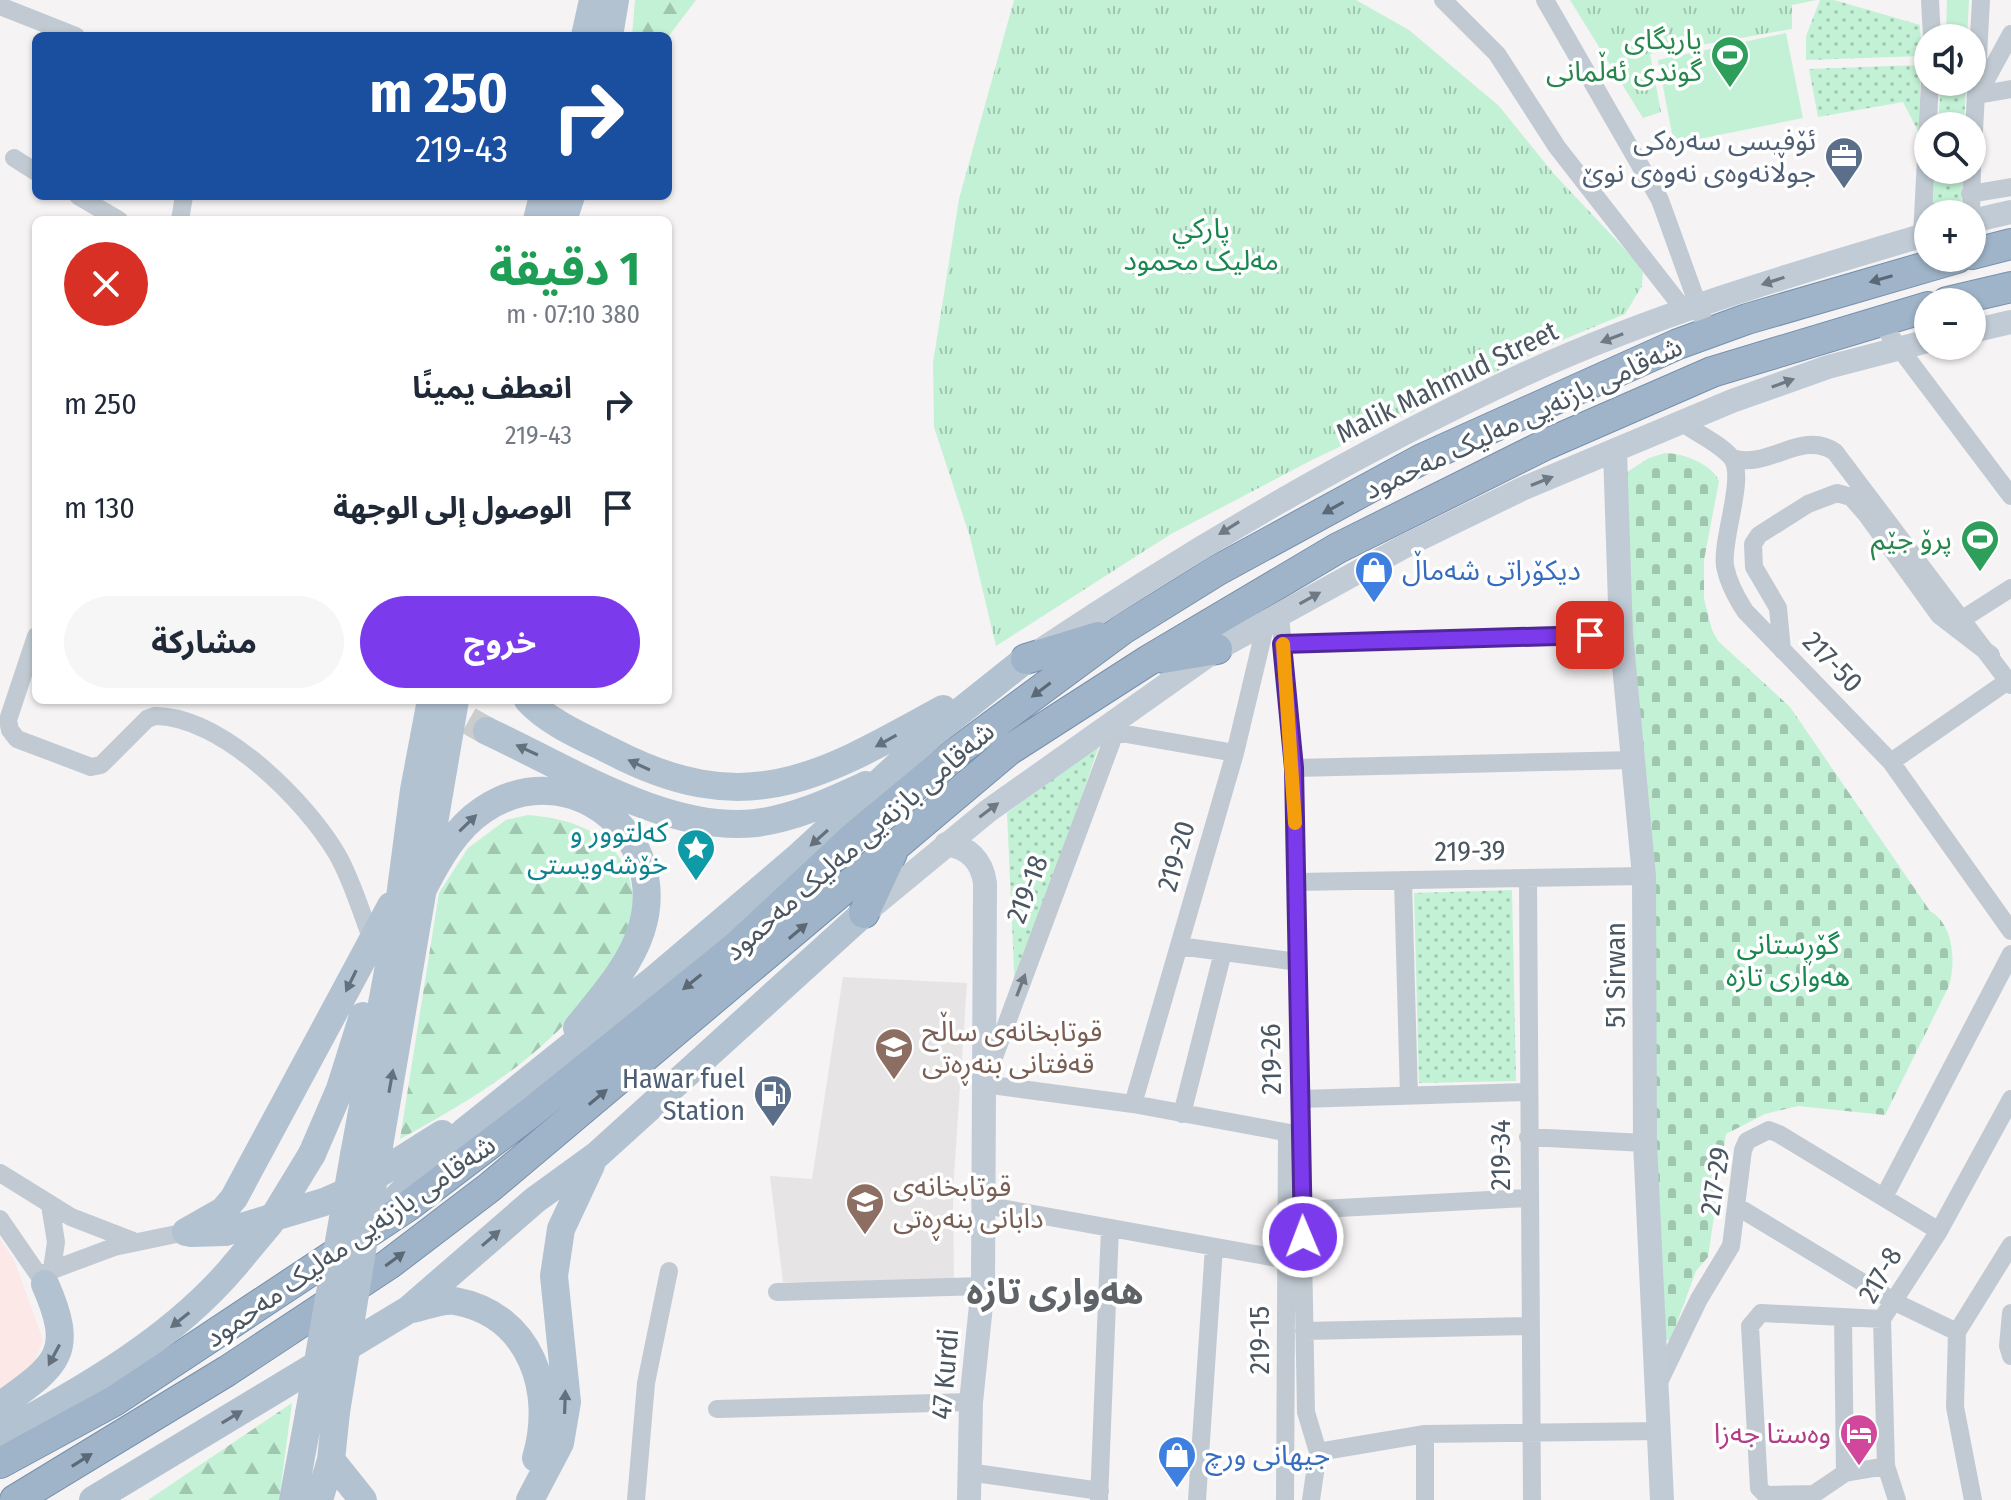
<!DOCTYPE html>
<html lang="ar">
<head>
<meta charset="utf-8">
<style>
  body { margin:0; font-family:"Fira Sans Condensed","Noto Sans Arabic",sans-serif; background:#f6f6f7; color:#1f2937; direction:rtl; height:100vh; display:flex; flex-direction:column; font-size:30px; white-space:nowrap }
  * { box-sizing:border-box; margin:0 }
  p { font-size:26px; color:#747a83 }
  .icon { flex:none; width:44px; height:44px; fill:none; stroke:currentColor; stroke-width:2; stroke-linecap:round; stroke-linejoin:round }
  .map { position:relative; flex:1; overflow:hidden; direction:ltr }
  .details { position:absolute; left:32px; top:216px; width:640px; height:488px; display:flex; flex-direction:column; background:#fff; border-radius:12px; box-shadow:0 2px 6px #0004; direction:rtl }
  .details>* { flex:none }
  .banner { position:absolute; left:32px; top:32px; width:640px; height:168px; border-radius:12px; box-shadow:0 2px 6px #0004; direction:rtl; background:#1a4fa0; color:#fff; overflow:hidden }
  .controls { position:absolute; left:1914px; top:24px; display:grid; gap:16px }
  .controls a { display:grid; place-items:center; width:72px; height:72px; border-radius:50%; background:#fff; box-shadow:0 2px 6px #0004; font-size:40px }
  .pin { position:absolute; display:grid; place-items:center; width:68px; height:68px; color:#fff; margin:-34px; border-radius:16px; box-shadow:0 4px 12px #0006 }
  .me { position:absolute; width:88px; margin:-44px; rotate:359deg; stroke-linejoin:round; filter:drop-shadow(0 0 6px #0008) }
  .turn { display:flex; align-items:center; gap:28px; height:168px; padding:0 32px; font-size:36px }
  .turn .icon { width:104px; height:104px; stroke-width:2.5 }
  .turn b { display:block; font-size:56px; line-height:68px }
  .round { display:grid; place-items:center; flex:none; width:84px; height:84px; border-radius:42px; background:#f6f6f7 }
  .summary { display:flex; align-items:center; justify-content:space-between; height:136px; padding:0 32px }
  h1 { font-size:48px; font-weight:700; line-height:60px; color:#1e9e55 }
  .action { display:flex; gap:16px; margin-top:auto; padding:16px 32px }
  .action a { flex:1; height:92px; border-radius:48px; background:#7c3aed; color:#fff; font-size:32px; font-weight:700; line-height:92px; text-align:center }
  .action a+a { background:#f6f6f7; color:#1f2937 }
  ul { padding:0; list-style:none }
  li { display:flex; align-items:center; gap:24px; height:104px; padding:0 32px }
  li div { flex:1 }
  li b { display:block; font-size:30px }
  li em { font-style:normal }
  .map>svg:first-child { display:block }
  .education { fill:#e6e4e5 }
  .medical { fill:#fce8e6 }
  .grass { fill:url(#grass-dots) }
  .forest { fill:url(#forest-firs) }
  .cemetery { fill:url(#cemetery-stones) }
  .park { fill:url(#park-tufts) }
  .pitch { fill:#c3f1d5 }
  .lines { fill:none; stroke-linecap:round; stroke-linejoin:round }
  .primary-tunnel { stroke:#caccce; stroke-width:28; stroke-dasharray:28 14; stroke-linecap:butt }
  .trunk-casing { stroke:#7690ad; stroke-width:32 }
  .minor { stroke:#c1cad2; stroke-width:18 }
  .secondary { stroke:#c1cbd6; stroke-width:24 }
  .primary { stroke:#b3c2d1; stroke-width:28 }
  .trunk { stroke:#9fb4c9; stroke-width:30 }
  .primary-bridge { stroke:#b3c2d1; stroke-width:28 }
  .oneway { fill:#5b6976 }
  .oneway2 { fill:#6e7984 }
  .oneway3 { fill:#64717d }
  .oneway4 { fill:#6e7983 }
  .route-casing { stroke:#51269a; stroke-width:20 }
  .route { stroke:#7c3aed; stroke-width:14 }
  .slow { stroke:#f59e0b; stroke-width:14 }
  .labels { text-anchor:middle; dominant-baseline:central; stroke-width:7; stroke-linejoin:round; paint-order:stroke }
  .leisure-label { font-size:28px; fill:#27864d; stroke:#fff; text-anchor:end }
  .service-label { font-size:28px; fill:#4e5e75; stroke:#fff; text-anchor:end }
  .park-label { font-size:28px; fill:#17864f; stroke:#fff }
  .street-label { font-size:28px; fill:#4a5661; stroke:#fff }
  .shop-label { font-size:28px; fill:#366cbe; stroke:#fff; text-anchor:start }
  .culture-label { font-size:28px; fill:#0d838f; stroke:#fff; text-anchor:end }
  .education-label { font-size:28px; fill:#785e54; stroke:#fff; text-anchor:start }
  .hotel-label { font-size:28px; fill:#b23c85; stroke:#fff; text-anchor:end }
  .district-label { font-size:36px; font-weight:bold; fill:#5f6368; stroke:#fff }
</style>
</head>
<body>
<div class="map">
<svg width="2011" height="1500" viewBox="0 0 2011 1500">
  <defs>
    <pattern id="grass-dots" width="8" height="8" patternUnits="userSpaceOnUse" patternTransform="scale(2)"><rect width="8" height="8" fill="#c3f1d5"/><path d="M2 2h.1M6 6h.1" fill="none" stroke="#a0c6b0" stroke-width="1.8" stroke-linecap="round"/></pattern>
    <pattern id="forest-firs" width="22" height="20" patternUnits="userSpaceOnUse" patternTransform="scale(2)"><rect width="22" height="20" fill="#c3f1d5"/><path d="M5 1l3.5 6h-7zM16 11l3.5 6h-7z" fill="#a0c6b0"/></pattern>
    <pattern id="cemetery-stones" width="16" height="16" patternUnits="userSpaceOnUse" patternTransform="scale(2)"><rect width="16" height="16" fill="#c3f1d5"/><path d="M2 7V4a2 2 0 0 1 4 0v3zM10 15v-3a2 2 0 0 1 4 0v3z" fill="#a0c6b0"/></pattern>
    <pattern id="park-tufts" width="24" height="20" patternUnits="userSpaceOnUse" patternTransform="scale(2)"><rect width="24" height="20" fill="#c3f1d5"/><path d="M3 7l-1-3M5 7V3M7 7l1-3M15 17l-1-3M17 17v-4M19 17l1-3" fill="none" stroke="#a0c6b0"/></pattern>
  </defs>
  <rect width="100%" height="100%" fill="#f5f3f3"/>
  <path class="education" d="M843,977L967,983L953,1190L954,1281L783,1282L770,1176L812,1179Z"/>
  <path class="medical" d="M0,1239L14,1260L43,1340L32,1369L0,1393Z"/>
  <path class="grass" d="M1820,0H1834L1920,25L1922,56L1806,60V36Z
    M1921,65L1919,133L1903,102L1818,117L1809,69Z
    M1941,82H1966L1964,126H1938Z
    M1935,170H1963L1961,206L1932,213Z
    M1100,743L1015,991L1007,813Z
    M1512,890L1516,1081L1419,1083L1414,893Z"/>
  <path class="forest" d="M635,0H696L668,37L632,36Z
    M528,815C568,818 611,831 627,872C643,912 625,946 602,979C549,1054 479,1096 400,1139L439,893L468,848L506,820Z
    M292,1403L279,1500H148Z"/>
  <path class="cemetery" d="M1665,453C1683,453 1712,464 1719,481L1704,560V599L1712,630L1718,641L1790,707L1930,911C1954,925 1956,962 1949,986L1885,1115L1798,1106L1765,1114L1726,1134L1708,1257L1696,1271L1671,1339L1658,1343L1640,792L1624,474L1649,458Z"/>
  <path class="park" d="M1014,0H1356L1409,30L1499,106L1554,174L1634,259L1643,272L1642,286L1625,314L1560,341L1312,460L1171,534L996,646L970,537L934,427L933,363L959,199Z
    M1570,0H1817L1792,5V29L1650,54L1661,112L1643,118Z
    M1947,0H1969L1967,38H1946Z"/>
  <path class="pitch" d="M1786,33L1803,118L1674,144L1658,60Z"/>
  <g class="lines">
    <path class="primary-tunnel" d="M432,700L487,731"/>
    <g class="trunk-casing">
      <path id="trunk" d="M1972,254L2011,244
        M1947,302L2011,287
        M1163,658L1217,649
        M1026,659L1098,637
        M864,913L892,853
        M0,1463L114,1401L408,1206L529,1114L736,947L855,836L954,754L1123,629L1218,570L1422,459L1678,344L1747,319L1957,258
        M15,1500L227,1371L389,1264L490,1187L1009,750L1149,660L1338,548L1547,444L1712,372L1928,307"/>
    </g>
    <path class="minor" d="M1443,0L1497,54L1557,147L1685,311
      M1545,0L1660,200L1708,333
      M1930,0L1932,38
      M0,6L76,36
      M1981,89L2011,34
      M1977,95L2011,89
      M14,158L36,172
      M1972,168L1981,0
      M1970,194L2011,187
      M78,196L119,220
      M1971,214L1972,170
      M180,220L184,196
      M1922,236L1930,82
      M1879,321L2011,496
      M1681,422C1696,433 1719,443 1731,457C1747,475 1721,539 1725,566C1728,582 1736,597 1745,611L1891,762L2011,931
      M1732,458C1768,470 1802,429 1835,452L2011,685
      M1280,615L1294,768L1306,1412L1318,1452L1311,1500
      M1961,620L2011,588
      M36,636L8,720L10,730L17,739L91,767L101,765L147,719L155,716C221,716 305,800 337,854C352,880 361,912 372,940
      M1282,644L1621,634
      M1782,650L1778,608L1754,567L1753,544L1759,535L1808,504L1837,493L1851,497L1866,514L1939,615L1991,655
      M1122,714L984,1084L1133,1104L1301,1135
      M1115,732L1235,753
      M1891,762L2008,681
      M1294,768L1634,760
      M1528,878L1532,1500
      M1403,880L1409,1096
      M1296,882L1644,876
      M1179,946L1298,962
      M1300,1099L1528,1092
      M1133,1104L1235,753L1266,623
      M1182,1114L1223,952
      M1528,1137L1645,1143
      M0,1173L71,1217L133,1241
      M1884,1197L2011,954
      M50,1205L56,1242L52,1269
      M984,1205L1288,1260
      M1738,1207L1895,1302L1957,1332
      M1302,1210L1528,1198
      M0,1219L44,1283
      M39,1275L114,1247L186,1232
      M777,1292L983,1286
      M2011,1313L2008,1346L2011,1356
      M1843,1317L1845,1473
      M1882,1319L1761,1313L1750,1326L1759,1488L1766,1495L1814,1494L1845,1473L1886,1466
      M1304,1331L1529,1326
      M1658,1384L1699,1299L1731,1246L1743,1150L1747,1141L1769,1130L1779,1134L1939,1231
      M717,1409L971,1402
      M1425,1434V1500
      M1318,1452L1425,1434L1661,1431
      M968,1472L1100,1491
      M636,1500L646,1383L669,1271
      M1099,1500L1110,1228
      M1197,1500L1214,1247
      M1285,1500L1287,1133
      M1897,1500L1886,1466L1882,1319L1939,1231L2011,1099
      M1973,1500L1955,1407L1957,1332L2011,1245"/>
    <path class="secondary" d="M1972,221L2011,212
      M1972,331L2011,322
      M1615,451L1621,634L1644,876L1645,1143L1662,1500
      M1044,648C1199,545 1358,451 1527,373C1656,314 1793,274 1928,234
      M946,844C968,847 982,860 985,883L983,1286L971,1402L969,1500
      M868,910L988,811L1217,649L1407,545L1522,489L1732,401L1828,367L1928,341"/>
    <path class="primary" d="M585,36L593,0
      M609,36L615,0
      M537,220L543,196
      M563,220L571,196
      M528,700C549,723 583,737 611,751C747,822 820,777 943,709
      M487,731C567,768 667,833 756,823C795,818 831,801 866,785
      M424,887C439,858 456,828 483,810C569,752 672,835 641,931C629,968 600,999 577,1028
      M312,1154L340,1089L363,1016
      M354,1155L396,928L414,790L431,700
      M377,1158L455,700
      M372,1222L464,1132L656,978L797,858L932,734L1026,659
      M186,1232L223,1211L234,1198L391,906
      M191,1233L225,1232L324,1202L358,1187L442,1134
      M413,1309C425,1306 443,1299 455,1301C531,1315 556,1391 536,1458
      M0,1406C57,1365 76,1354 45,1284
      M0,1435C85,1388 172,1340 235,1265
      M331,1460L363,1500
      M93,1500L408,1310L535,1200L597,1155L864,913
      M293,1500L309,1414
      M319,1500L331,1460L336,1412
      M530,1500L560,1443L567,1402L554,1276L561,1229L591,1165"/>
    <use href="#trunk" class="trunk"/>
    <path class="primary-bridge" d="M235,1265L270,1223L312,1154
      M336,1412L377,1158
      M309,1414L354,1155"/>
  </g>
  <defs><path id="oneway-solid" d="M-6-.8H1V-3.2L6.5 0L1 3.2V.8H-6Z" transform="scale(2)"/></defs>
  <g class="oneway">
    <use href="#oneway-solid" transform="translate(1881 279) rotate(164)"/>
    <use href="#oneway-solid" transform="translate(1333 508) rotate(151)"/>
    <use href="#oneway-solid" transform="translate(1041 690) rotate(143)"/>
    <use href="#oneway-solid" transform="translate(798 931) rotate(-40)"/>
    <use href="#oneway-solid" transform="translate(692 982) rotate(141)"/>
    <use href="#oneway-solid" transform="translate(598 1097) rotate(-40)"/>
    <use href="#oneway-solid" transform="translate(395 1259) rotate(-36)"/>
    <use href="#oneway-solid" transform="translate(82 1460) rotate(-32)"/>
  </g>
  <g class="oneway2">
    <use href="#oneway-solid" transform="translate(1773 281) rotate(162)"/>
    <use href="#oneway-solid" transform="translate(1612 338) rotate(159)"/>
    <use href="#oneway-solid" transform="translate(1783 383) rotate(-20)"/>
    <use href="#oneway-solid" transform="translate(1542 481) rotate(-22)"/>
    <use href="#oneway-solid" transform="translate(1229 528) rotate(148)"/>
    <use href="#oneway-solid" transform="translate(1310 598) rotate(-29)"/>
    <use href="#oneway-solid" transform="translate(989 810) rotate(-37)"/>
  </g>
  <g class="oneway3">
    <use href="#oneway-solid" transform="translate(886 741) rotate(151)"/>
    <use href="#oneway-solid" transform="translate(527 750) rotate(-155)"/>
    <use href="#oneway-solid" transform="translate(639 765) rotate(-155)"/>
    <use href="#oneway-solid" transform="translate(468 823) rotate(-44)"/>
    <use href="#oneway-solid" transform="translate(819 838) rotate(138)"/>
    <use href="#oneway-solid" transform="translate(351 981) rotate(116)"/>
    <use href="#oneway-solid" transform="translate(391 1081) rotate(-80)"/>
    <use href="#oneway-solid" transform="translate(491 1238) rotate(-41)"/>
    <use href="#oneway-solid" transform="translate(180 1320) rotate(141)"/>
    <use href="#oneway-solid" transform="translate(54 1355) rotate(118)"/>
    <use href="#oneway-solid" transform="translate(565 1402) rotate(-88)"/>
    <use href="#oneway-solid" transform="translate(232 1417) rotate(-31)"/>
  </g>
  <use class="oneway4" href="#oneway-solid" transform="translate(1021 985) rotate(-69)"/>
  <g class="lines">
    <g class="route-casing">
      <path id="route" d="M1303,1237L1294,768L1282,644L1590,635"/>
    </g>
    <use href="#route" class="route"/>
    <path class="slow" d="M1283,644L1295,823"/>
  </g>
  <defs>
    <g id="stadium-pin" transform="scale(2)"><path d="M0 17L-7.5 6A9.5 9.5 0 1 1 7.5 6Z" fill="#2e9e5b" stroke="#fff"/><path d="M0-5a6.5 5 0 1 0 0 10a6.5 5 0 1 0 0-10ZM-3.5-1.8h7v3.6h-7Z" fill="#fff"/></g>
    <g id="office-pin" transform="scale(2)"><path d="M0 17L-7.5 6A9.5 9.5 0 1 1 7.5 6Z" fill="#5c6f8a" stroke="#fff"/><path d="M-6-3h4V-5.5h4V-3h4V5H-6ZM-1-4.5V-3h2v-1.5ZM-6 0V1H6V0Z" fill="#fff"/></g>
    <g id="shop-pin" transform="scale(2)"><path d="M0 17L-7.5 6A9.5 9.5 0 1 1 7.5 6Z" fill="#3f7fe0" stroke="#fff"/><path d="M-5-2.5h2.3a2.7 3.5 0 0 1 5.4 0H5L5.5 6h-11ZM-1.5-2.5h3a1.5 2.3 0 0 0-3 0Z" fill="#fff"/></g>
    <g id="sight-pin" transform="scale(2)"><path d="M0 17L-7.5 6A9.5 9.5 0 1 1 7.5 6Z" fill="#0f9aa8" stroke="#fff"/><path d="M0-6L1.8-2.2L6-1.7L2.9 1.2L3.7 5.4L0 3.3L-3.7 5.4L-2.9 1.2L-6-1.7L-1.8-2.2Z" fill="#fff"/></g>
    <g id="school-pin" transform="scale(2)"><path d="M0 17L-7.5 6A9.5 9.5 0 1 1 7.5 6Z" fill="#8d6e63" stroke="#fff"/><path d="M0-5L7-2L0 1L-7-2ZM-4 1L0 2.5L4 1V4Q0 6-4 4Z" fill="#fff"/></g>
    <g id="fuel-pin" transform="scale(2)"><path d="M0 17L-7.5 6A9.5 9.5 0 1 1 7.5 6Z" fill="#5c6f8a" stroke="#fff"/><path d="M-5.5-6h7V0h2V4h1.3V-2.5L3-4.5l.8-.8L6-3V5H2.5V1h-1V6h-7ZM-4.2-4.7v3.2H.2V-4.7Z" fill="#fff"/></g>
    <g id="hotel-pin" transform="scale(2)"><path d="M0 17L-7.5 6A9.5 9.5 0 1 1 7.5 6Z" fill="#d1479c" stroke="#fff"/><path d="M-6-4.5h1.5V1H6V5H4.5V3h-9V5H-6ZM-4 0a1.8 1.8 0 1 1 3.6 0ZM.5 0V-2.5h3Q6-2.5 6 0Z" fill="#fff"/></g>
  </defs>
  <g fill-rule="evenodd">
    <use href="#stadium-pin" x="1730" y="55"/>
    <use href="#office-pin" x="1844" y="156"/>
    <use href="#stadium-pin" x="1980" y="539"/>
    <use href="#shop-pin" x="1374" y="570"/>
    <use href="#sight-pin" x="696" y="848"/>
    <use href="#school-pin" x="894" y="1047"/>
    <use href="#fuel-pin" x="773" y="1094"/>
    <use href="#school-pin" x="865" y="1202"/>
    <use href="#hotel-pin" x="1859" y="1433"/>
    <use href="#shop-pin" x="1177" y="1455"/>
  </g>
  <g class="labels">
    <g class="leisure-label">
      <text x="1702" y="39">یاریگای<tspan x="1702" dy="32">گوندی ئەڵمانی</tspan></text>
      <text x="1952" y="539">پرۆ جێم</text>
    </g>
    <g class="service-label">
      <text x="1816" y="140">ئۆفیسی سەرەکی<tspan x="1816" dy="32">جوڵانەوەی نەوەی نوێ</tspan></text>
      <text x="745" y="1078">Hawar fuel<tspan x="745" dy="32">Station</tspan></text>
    </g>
    <g class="park-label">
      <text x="1201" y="228">پارکي<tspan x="1201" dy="32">مەليک محمود</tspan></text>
      <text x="1788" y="944">گۆڕستانی<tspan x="1788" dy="32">هەواری تازە</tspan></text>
    </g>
    <g class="street-label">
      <text transform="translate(1447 382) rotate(-26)">Malik Mahmud Street</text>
      <text transform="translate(1523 418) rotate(-25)">شەقامی بازنەیی مەلیک مەحمود</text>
      <text transform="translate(1833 662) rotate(46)">217-50</text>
      <text transform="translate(859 841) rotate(-41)">شەقامی بازنەیی مەلیک مەحمود</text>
      <text transform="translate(1470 851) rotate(-1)">219-39</text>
      <text transform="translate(1176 856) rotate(-74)">219-20</text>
      <text transform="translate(1027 889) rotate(-69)">219-18</text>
      <text transform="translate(1615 975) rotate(-90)">51 Sirwan</text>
      <text transform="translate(1271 1059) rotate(-91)">219-26</text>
      <text transform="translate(1500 1155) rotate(-90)">219-34</text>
      <text transform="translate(1715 1181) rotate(-81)">217-29</text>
      <text transform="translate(350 1241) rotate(-35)">شەقامی بازنەیی مەلیک مەحمود</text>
      <text transform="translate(1880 1275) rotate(-60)">217-8</text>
      <text transform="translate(1259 1340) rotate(-90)">219-15</text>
      <text transform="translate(945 1374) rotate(-85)">47 Kurdi</text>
    </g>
    <g class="shop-label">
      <text x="1402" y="570">دیکۆراتی شەماڵ</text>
      <text x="1205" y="1455">جیهانی ورچ</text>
    </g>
    <g class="culture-label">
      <text x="668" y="832">کەلتوور و<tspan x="668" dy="32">خۆشەویستی</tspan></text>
    </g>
    <g class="education-label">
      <text x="922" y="1031">قوتابخانەی ساڵح<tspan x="922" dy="32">قەفتانی بنەڕەتی</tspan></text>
      <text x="893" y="1186">قوتابخانەی<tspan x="893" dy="32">دابانی بنەڕەتی</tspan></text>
    </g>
    <g class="hotel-label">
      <text x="1831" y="1433">وەستا جەزا</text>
    </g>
    <g class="district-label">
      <text x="1055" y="1292">هەواری تازە</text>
    </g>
  </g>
</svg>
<div class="controls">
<a><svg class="icon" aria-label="sound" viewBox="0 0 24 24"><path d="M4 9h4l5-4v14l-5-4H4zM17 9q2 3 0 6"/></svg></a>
<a><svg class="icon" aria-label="search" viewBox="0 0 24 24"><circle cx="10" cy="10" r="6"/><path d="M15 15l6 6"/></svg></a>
<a>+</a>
<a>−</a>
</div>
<div class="pin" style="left:1590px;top:635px;background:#d93025"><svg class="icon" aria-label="arrive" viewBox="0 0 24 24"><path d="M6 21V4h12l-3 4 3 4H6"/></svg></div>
<svg class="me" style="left:1303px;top:1237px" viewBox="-20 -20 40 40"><circle r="17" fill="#7c3aed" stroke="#fff" stroke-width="3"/><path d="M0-11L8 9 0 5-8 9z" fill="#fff"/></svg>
<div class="banner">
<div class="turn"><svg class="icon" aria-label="right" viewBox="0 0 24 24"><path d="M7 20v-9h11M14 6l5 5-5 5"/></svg><div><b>250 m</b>219-43</div></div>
</div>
<section class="details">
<div class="summary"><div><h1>1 دقيقة</h1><p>380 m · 07:10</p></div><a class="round" style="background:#d93025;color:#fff"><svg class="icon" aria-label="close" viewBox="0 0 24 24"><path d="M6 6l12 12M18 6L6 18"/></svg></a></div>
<ul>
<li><svg class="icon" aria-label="right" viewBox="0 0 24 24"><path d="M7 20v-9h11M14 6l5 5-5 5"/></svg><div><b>انعطف يمينًا</b><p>219-43</p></div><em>250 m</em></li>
<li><svg class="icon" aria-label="arrive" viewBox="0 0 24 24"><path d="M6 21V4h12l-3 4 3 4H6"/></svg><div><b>الوصول إلى الوجهة</b></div><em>130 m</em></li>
</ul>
<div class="action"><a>خروج</a><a>مشاركة</a></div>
</section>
</div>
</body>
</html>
